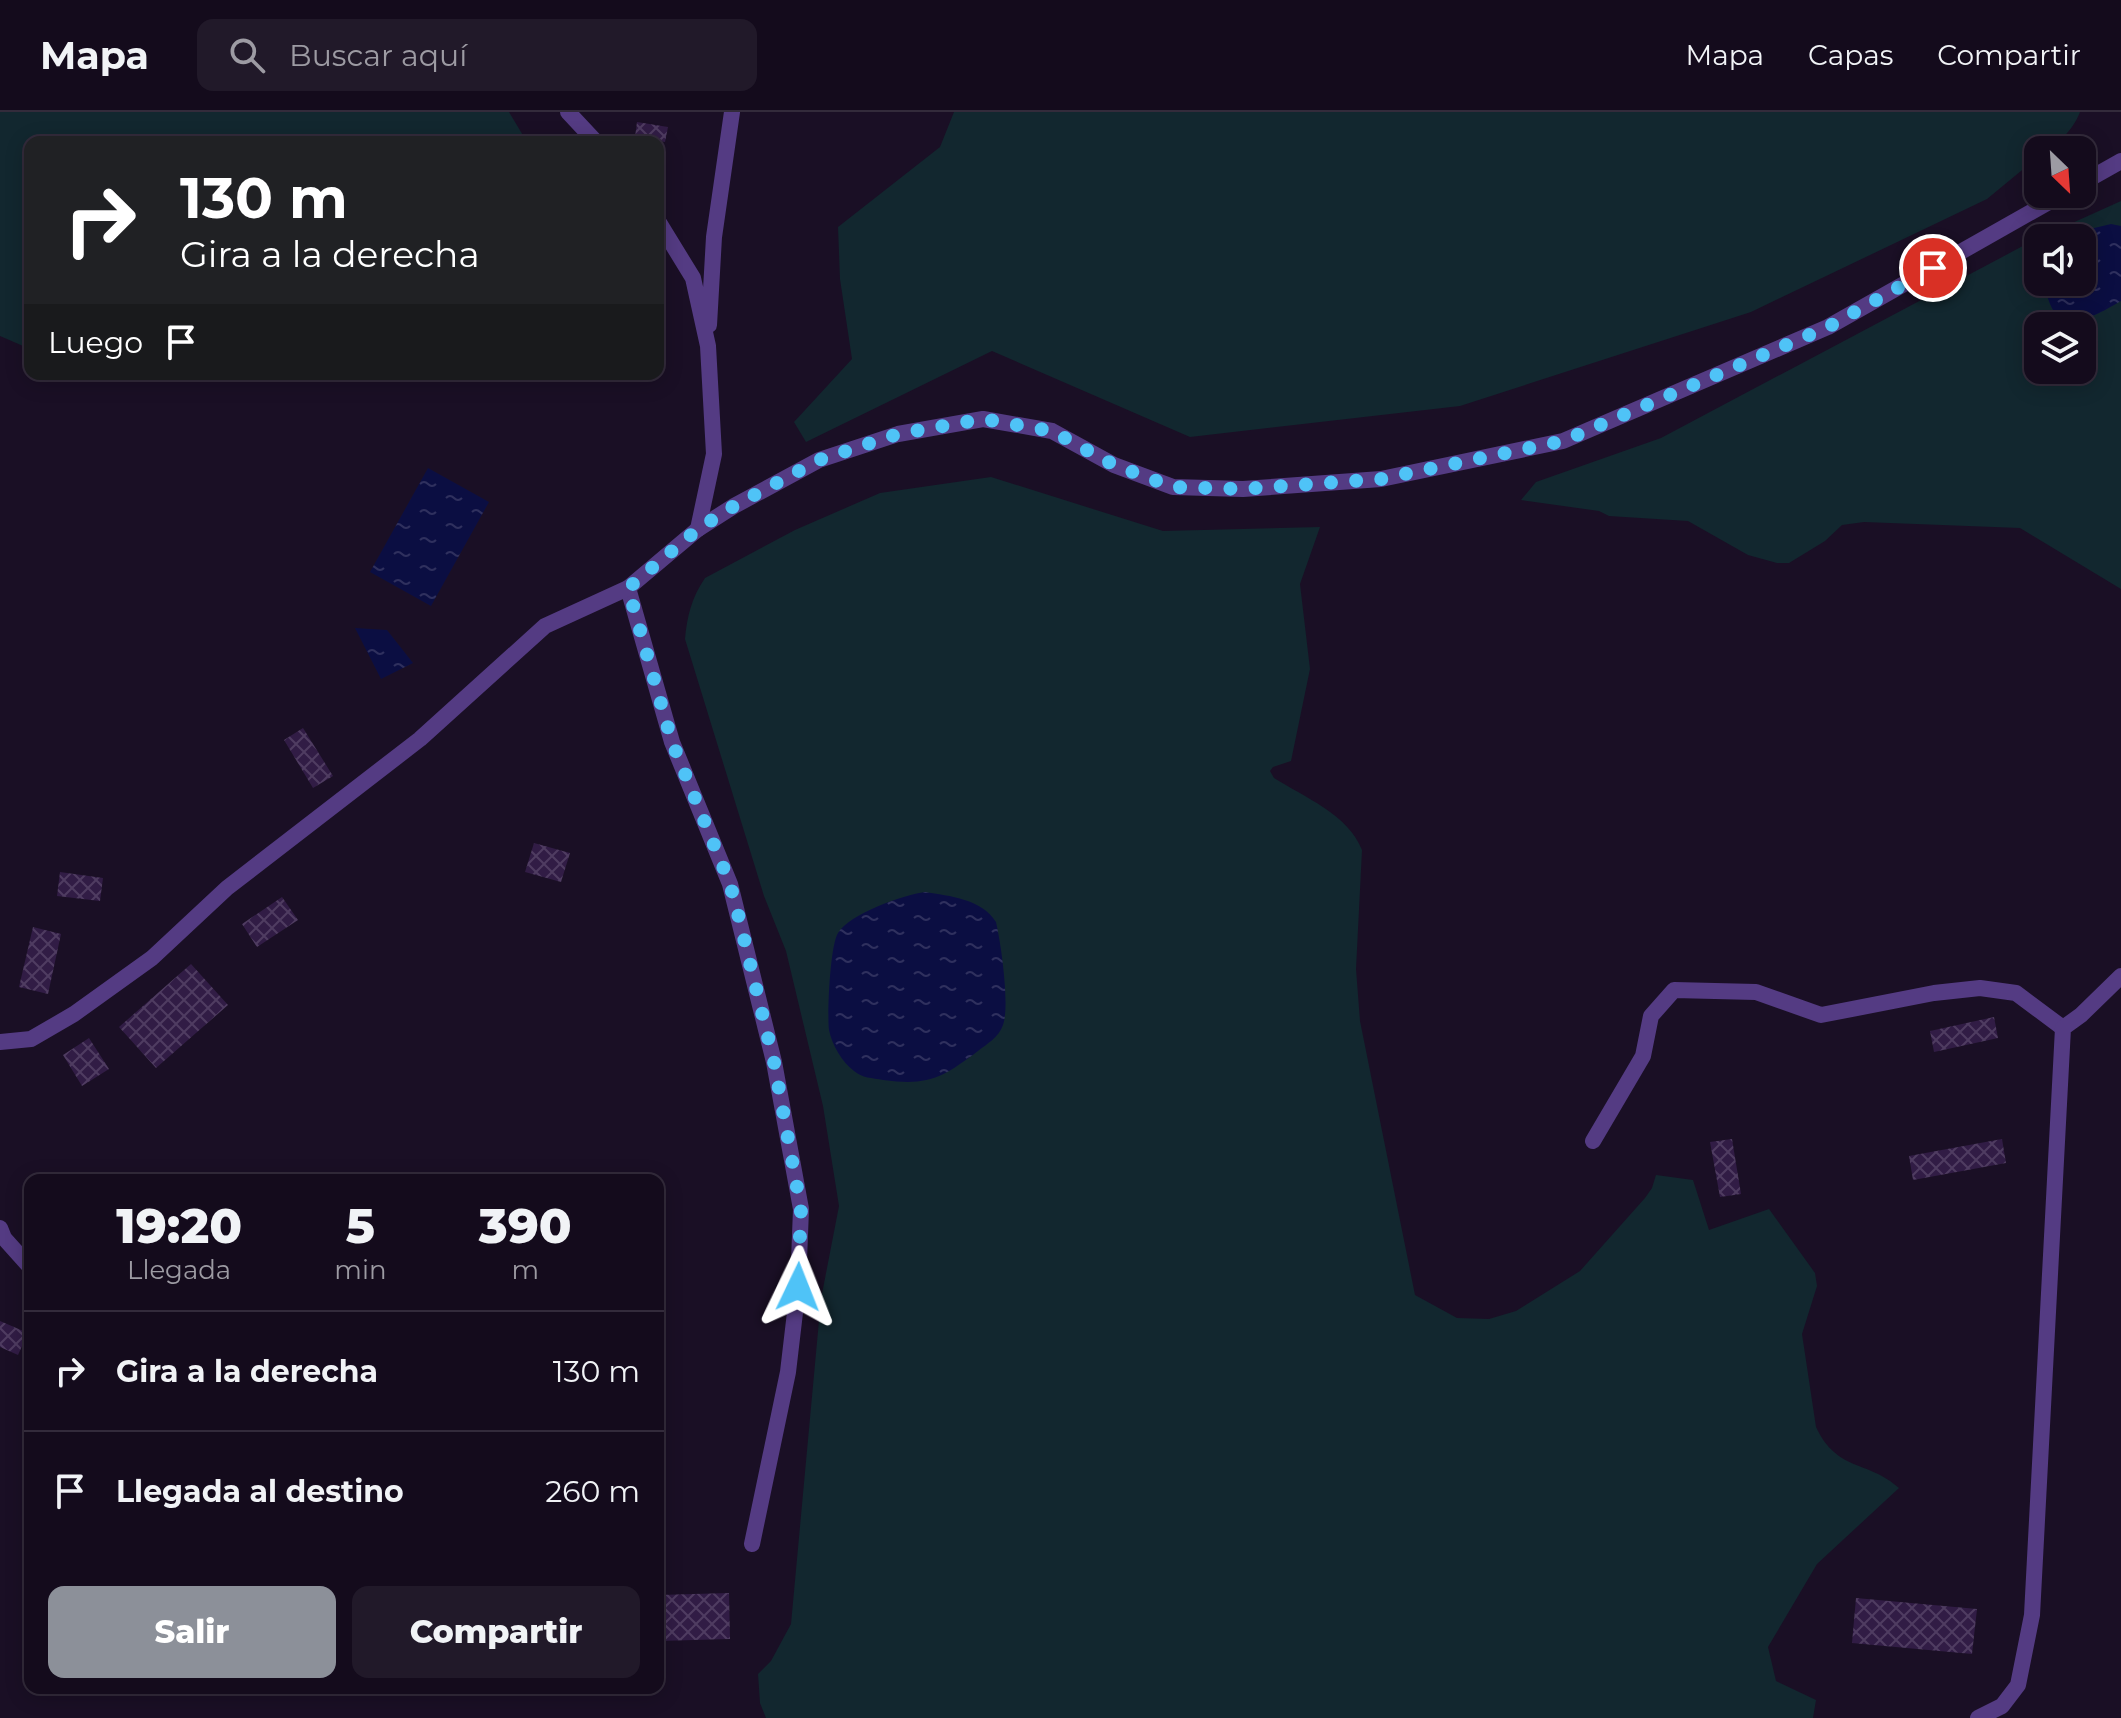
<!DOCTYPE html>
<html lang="es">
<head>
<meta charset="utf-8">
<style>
  body { margin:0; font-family:Montserrat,sans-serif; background:#211929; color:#f1f3f6; height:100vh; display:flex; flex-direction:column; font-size:30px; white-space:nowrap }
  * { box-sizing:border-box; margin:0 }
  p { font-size:26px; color:#9d9ba3 }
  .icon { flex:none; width:44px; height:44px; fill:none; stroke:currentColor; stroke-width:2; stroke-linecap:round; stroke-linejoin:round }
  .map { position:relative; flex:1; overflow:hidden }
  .sheet { position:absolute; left:24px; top:1062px; width:640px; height:520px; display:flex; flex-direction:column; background:#140b1c; border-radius:16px; box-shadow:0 4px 20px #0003,0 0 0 2px #332b3b }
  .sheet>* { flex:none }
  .guide { position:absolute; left:24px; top:24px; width:640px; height:244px; border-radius:16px; box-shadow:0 4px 20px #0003,0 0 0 2px #332b3b; background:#202124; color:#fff; overflow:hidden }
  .needle { width:52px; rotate:155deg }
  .tools { position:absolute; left:2024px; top:24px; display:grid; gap:16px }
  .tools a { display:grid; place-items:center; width:72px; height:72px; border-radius:16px; background:#140b1c; box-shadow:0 4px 20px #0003,0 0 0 2px #332b3b; font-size:40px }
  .pin { position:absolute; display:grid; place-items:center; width:68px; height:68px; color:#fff; margin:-34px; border:4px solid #fff; border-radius:50%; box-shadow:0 2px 8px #0007 }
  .me { position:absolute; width:88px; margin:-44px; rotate:2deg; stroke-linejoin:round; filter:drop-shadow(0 0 6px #0008) }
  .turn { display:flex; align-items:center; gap:28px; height:168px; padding:0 24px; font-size:36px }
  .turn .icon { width:104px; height:104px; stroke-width:2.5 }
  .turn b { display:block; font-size:56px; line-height:68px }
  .then { display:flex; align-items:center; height:76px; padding:0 24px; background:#0003; gap:16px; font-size:30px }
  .eta { display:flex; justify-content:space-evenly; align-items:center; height:136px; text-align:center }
  .eta b { font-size:48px; font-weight:800; line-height:56px }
  .action { display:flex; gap:16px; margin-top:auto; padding:16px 24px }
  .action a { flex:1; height:92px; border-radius:16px; background:#8c9099; color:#fff; font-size:32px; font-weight:800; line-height:92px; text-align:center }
  .action a+a { background:#211929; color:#f1f3f6 }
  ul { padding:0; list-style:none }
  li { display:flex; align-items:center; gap:24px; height:120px; padding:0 24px; border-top:2px solid #332b3b }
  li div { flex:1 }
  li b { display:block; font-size:30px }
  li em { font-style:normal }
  header { display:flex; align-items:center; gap:48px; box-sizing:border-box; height:112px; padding:0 40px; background:#140b1c; border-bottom:2px solid #332b3b }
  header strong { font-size:38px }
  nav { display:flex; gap:44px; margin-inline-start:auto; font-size:28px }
  .search { width:560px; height:72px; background:#211929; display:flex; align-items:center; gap:20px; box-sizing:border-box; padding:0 28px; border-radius:16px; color:#9d9ba3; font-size:30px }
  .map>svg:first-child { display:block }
  .green { fill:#12272f; fill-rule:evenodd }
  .water { fill:url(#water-ripples) }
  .building { fill:url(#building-cross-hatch) }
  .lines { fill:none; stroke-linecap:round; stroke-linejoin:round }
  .service { stroke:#543b83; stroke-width:16 }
  .minor { stroke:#543b83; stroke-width:16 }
  .route { stroke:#4fc3f7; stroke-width:14; stroke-dasharray:0 25.2 }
</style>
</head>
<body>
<header>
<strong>Mapa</strong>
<div class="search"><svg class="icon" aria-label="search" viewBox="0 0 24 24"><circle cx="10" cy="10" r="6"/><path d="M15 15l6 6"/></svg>Buscar aquí</div>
<nav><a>Mapa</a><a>Capas</a><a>Compartir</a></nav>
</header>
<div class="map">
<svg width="2121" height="1606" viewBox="0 0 2121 1606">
  <defs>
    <pattern id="water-ripples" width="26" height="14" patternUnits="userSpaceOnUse" patternTransform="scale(2)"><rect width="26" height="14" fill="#0b0e42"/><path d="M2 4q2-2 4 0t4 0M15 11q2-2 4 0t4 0" fill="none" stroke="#2f305e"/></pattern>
    <pattern id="building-cross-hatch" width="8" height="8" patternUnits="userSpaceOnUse" patternTransform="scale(2)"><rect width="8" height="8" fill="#311c45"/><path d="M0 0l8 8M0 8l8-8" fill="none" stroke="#4f3c61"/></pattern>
  </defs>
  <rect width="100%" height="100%" fill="#1a0f25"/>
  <path class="green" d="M0,0H509L527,30H30V237L0,224Z
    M954,0H2080C2074,16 2056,38 2038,38V45L1987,87L1751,200L1460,294L1190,325L992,239L806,330L794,310L852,247L840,167L838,115L940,35Z
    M2121,89V477L2020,416L1864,410L1842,413L1825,429L1789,451H1777L1748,443L1688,409L1609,404L1599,399L1521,388L1536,370L1661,326L2038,126V170H2082V126H2039ZM2038,214H2082V258H2038Z
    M991,365L1163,419L1320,415L1300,472L1310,557L1291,649L1273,655L1270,659L1274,666C1304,685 1349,703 1362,738L1356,857L1360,909L1415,1183L1457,1206L1489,1207L1516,1199L1580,1159L1645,1086L1652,1076L1656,1063L1693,1068L1709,1118L1769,1097L1815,1161L1817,1174L1802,1222L1816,1315C1837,1360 1868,1348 1899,1376L1817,1452L1768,1535L1776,1569L1816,1588L1813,1606H766L760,1591L758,1562L771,1549L791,1512L821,1187L839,1094L823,994L786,839L764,784L685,527C687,504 692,485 705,466L795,418L880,381Z"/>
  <path class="water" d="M2111,112L2121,114V189C2105,198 2069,221 2055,201C2049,193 2046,180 2043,170H2082V126H2052Z
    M428,356L489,390L431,494L370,460Z
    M355,516L387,518L413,551L381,567Z
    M925,780C950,784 982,787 996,810C1001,831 1010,894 1003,913C999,925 987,932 978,939C942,966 929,974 883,968C872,966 862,966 854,959C842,950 832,933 829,918C827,903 830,833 838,821C849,802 903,783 925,780Z"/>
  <path class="building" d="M637,10L668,15L665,30L635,25Z
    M303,616L333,664L313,676L284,628Z
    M534,731L570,741L561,770L525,760Z
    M60,760L103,766L100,789L57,784Z
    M282,785L298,808L257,835L242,812Z
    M33,815L61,822L48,882L19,875Z
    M191,852L228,893L156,956L119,915Z
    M1994,905L1998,926L1934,940L1930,919Z
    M89,926L109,957L82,974L63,943Z
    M1732,1027L1741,1082L1720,1085L1710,1030Z
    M2002,1027L2006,1051L1913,1068L1909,1044Z
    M0,1209L28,1221L18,1243L0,1235Z
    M729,1481L730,1527L658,1529V1483Z
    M1856,1486L1977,1497L1972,1542L1852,1531Z"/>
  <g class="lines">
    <path class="service" d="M568,0L596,30
      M658,109L693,166L708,234L714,342L698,417
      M709,213L714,125L732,0
      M628,476L672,630L730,772L774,950L801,1097L798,1175L788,1260L752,1432
      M1593,1029L1643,944L1651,904L1674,878L1756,880L1821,903L1934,881L1980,876L2016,881L2063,916
      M0,1116L4,1126L30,1155"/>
    <path class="minor" d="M2082,71L2121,49
      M0,930L31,927L74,902L152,846L227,776L420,627L545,514L628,476L698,417L734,394L819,348L898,322L983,307L1052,319L1114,353L1173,375L1243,377L1381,367L1563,329L1828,215L2063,82
      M1978,1606L2002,1594L2018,1573L2032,1503L2063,916L2081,903L2121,864"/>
  </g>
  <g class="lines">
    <path class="route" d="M798,1175L801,1097L774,950L738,802L730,772L672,630L628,476L698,417L734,394L819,348L898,322L983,307L1052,319L1114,353L1173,375L1243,377L1381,367L1563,329L1828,215L1933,156"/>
  </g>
</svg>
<div class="tools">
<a><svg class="needle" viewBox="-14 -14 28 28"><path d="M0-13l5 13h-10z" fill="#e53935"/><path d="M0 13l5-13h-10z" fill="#9d9ba3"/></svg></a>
<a><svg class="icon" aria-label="sound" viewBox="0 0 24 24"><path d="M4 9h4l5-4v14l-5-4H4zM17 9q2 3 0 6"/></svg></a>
<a><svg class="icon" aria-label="layers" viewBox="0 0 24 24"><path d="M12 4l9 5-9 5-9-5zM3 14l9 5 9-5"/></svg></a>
</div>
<div class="pin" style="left:1933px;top:156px;background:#d93025"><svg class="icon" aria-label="arrive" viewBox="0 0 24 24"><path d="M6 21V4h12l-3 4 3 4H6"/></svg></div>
<svg class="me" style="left:798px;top:1175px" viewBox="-20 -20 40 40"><path d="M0-17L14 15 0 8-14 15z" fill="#4fc3f7" stroke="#fff" stroke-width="4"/></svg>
<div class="guide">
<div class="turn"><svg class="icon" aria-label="right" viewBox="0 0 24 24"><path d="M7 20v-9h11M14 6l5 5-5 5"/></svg><div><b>130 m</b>Gira a la derecha</div></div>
<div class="then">Luego<svg class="icon" aria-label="arrive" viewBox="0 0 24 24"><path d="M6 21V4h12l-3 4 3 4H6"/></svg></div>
</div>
<section class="sheet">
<div class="eta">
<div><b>19:20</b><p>Llegada</p></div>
<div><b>5</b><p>min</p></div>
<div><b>390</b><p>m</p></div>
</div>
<ul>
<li><svg class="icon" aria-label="right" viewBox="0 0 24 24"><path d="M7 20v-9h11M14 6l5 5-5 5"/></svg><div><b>Gira a la derecha</b></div><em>130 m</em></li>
<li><svg class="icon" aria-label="arrive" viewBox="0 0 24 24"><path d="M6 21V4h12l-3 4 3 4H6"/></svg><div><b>Llegada al destino</b></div><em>260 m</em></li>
</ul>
<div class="action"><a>Salir</a><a>Compartir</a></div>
</section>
</div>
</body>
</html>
